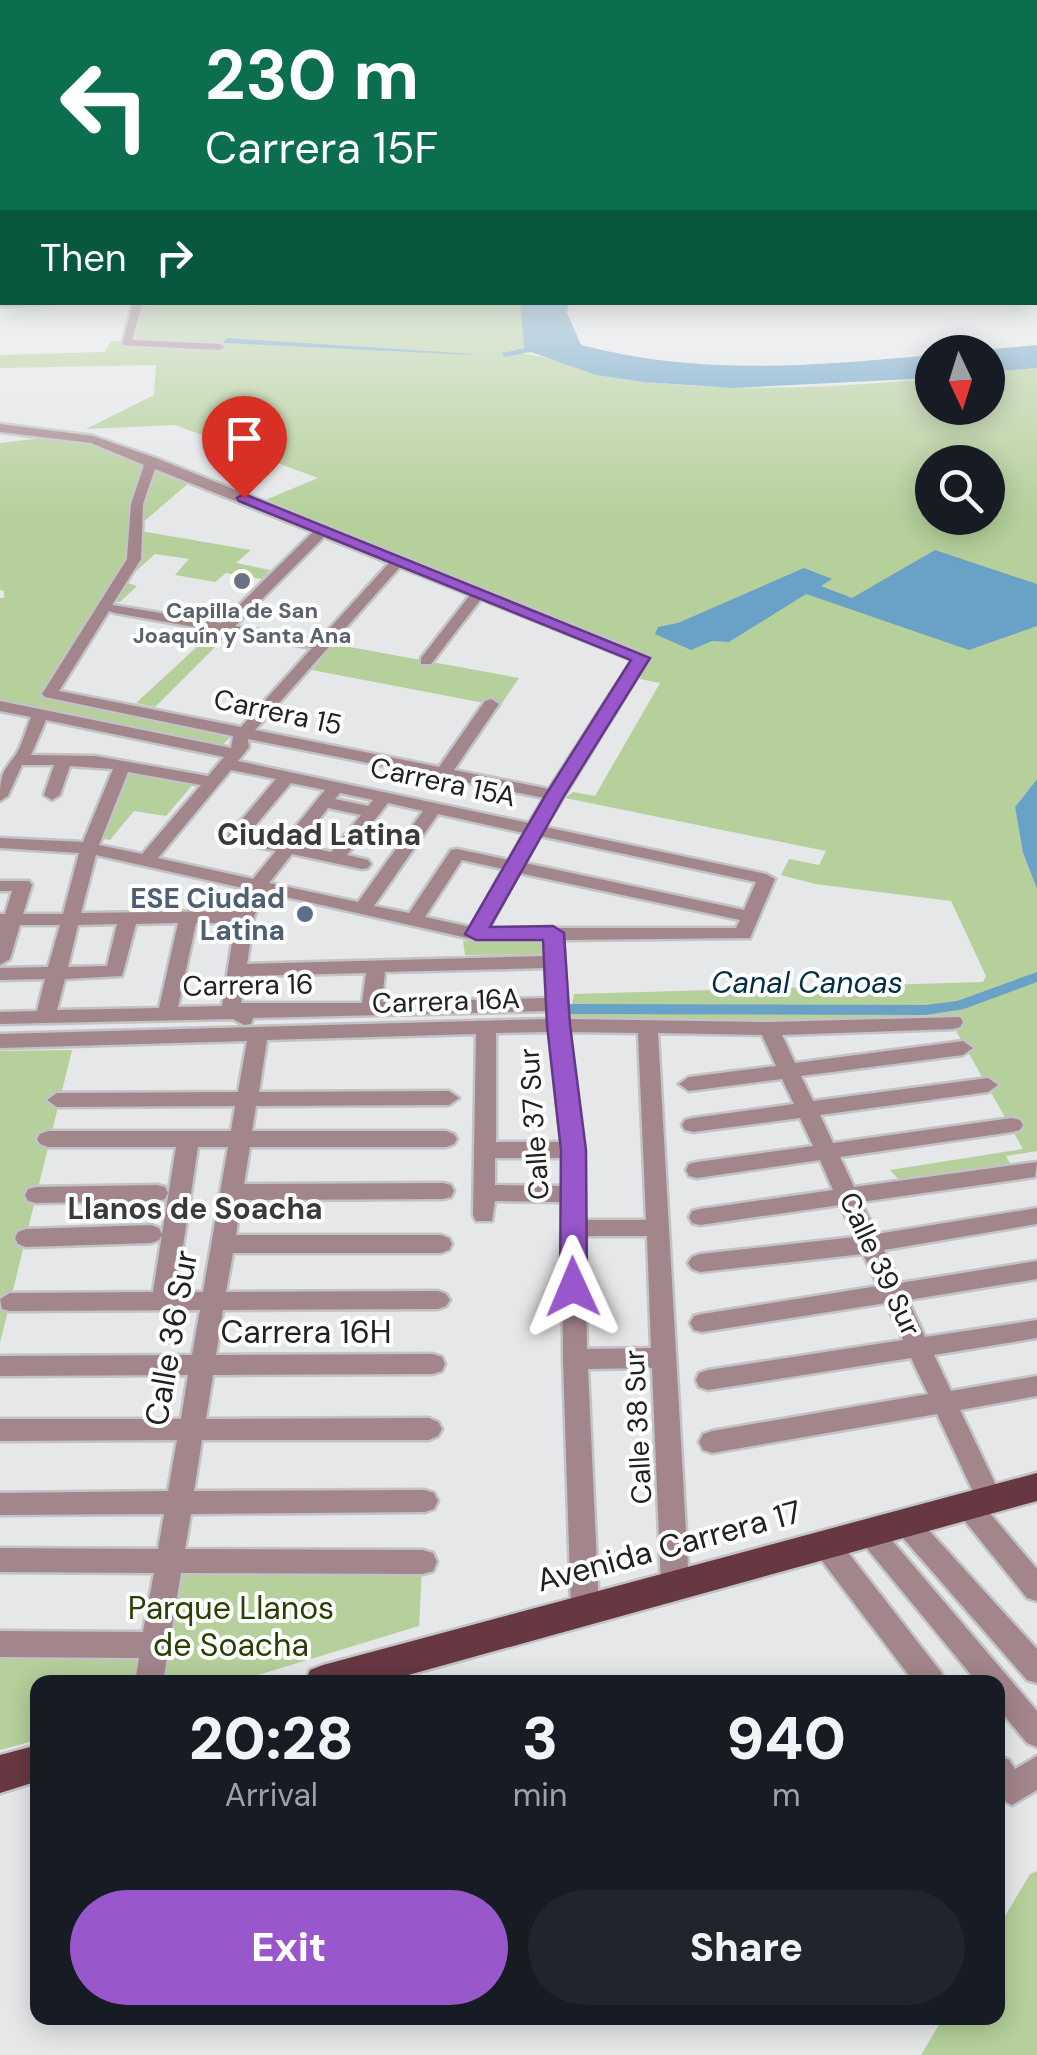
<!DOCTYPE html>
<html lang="en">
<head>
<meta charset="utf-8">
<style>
  body { margin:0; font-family:"DM Sans",sans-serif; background:#20242c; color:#f1f3f6; height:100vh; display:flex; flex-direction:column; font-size:38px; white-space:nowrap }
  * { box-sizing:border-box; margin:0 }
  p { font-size:32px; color:#9ea1a6 }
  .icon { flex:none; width:55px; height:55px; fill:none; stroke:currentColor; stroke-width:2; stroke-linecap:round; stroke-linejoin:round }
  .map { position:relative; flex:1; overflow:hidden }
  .panel { position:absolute; left:30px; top:1675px; width:975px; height:350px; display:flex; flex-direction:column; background:#171b24; border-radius:20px; box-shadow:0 5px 25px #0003 }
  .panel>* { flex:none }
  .guide { position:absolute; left:0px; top:0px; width:1038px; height:305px; box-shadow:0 5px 25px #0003; background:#0b6e4f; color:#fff; overflow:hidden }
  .needle { width:65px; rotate:176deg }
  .controls { position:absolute; left:915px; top:335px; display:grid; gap:20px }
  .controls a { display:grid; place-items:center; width:90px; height:90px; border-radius:50%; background:#171b24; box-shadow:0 5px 25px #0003; font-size:50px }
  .pin { position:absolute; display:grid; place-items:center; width:85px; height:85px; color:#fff; margin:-102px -42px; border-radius:50% 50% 50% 0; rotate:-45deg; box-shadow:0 0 10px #0007 }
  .pin .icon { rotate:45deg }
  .me { position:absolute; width:110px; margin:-55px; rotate:359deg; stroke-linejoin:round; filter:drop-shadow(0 0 8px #0008) }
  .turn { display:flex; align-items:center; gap:35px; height:210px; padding:0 40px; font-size:45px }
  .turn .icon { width:130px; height:130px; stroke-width:2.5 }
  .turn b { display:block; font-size:70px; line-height:85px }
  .then { display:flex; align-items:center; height:95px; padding:0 40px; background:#0003; gap:20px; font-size:38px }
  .eta { display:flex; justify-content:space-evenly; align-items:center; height:170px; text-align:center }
  .eta b { font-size:60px; font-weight:800; line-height:70px }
  .button { display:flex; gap:20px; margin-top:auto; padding:20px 40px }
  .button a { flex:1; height:115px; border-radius:60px; background:#9957cc; color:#fff; font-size:40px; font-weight:800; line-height:115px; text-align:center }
  .button a+a { background:#20242c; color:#f1f3f6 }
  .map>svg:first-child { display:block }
  .green { fill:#b5d09b; fill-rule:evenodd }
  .water { fill:#6aa1c7 }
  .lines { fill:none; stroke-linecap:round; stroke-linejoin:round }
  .canal { fill:#6aa1c7; fill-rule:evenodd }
  .minor-casing { stroke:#c2c3c5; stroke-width:5 }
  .major-casing { stroke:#c2c3c5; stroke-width:5 }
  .minor { fill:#a3868b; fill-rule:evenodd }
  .major { fill:#673842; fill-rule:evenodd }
  .route { fill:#9957cc; stroke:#633985; stroke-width:2.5 }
  .worship-dot { fill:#6b7280; stroke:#fff; stroke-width:4 }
  .service-dot { fill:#5c6f8a; stroke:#fff; stroke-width:4 }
  .labels { text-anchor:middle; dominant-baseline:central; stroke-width:8; stroke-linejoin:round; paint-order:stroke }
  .far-worship-label { font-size:22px; font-weight:bold; fill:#5b616d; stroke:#fff }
  .street-label { font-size:28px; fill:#202121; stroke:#fff }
  .service-label { font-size:28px; font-weight:bold; fill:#4e5e75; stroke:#fff; text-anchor:end }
  .neighbourhood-label { font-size:30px; font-weight:bold; fill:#393a3b; stroke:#fff }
  .water-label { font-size:30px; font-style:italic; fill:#002d46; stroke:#fff }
  .near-street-label { font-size:32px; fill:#202121; stroke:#fff }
  .near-park-label { font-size:32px; fill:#284003; stroke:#fff }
</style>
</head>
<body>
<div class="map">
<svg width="1037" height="2055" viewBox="0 0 1037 2055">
  <rect width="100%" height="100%" fill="#e5e7e9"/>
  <path class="green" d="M520,302L524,348L503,353C551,351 596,378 646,382C740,392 838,388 932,378V408H988V372L1037,368V779L1015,807L1023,853L1037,889V1151L1006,1156L1012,1167L900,1181L890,1170L1023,1149L947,1015L773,1021L569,1020L574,994L983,982L986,976L951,901L815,884L781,875L789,859L819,865L826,851L565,798L573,792L595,796L660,683L640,679L647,656L263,501L318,478L175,425L86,429L154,395L156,365L0,368V355L105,352L111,341H130L146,303ZM932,462H988V518H932Z
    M51,437L79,439L143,460L130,503L127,553L110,590L70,657L41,694L230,737L219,749L0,702V598H4V591L0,590V443Z
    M158,467L190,482L142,523L143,508Z
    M140,531L251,550L236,563L270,570L262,579L226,573L215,582L175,575L189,559L155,554L124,582L137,586L120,602L111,601Z
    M212,633L225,637L155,707L136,703Z
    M333,644L519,678L500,706L312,670Z
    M127,768L195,782L166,816L134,811L110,840L96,838Z
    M548,940L547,954L465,955L463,941Z
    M72,1050L0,1343V1051Z
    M422,1569L419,1626L235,1682H38L37,1740L0,1750V1652H165L180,1571Z
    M1037,1871V2055H921L943,2018H998V1928L1030,1874Z"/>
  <path class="water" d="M520,303H569L567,313L581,345C699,376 812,366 932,355V378L733,388L643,382L596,375L531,352L504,357L502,353L524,348Z
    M227,338L473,354L474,355L223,343Z
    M1037,345V368L988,372V352H959Z
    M935,550L1037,584V626L969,650L806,594L729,642L712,641L691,650L655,634L658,627L678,623L804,568L832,579L821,586L852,598Z
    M1037,779V889L1023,853L1015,807Z"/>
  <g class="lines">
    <path class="canal" d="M1037,972V982L964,1009L926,1015L571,1014L564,1009L571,1004L926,1005L957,1001Z"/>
    <g class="minor-casing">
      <path id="minor" d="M0,301L2,302H62L0,307Z
        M133,302H143L132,340L220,344L225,347L220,350L122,345Z
        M0,424L93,436L156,458L646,655L649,658L545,827L766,874L775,879L750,938L563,940L568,1019L769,1022L960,1017L963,1022L960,1027L953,1029L782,1035L795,1063L963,1041L973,1048L963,1055L801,1076L813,1101L988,1078L998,1085L988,1092L820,1115L833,1143L1012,1118L1020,1120L1023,1125L1020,1130L1012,1132L840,1157L854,1187L1037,1162L1035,1177L861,1202L877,1234L1037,1208V1224L884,1250L900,1283L1037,1261V1279L908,1300L925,1337L1037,1320V1338L934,1355L951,1391L1037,1376V1396L960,1410L1003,1500L999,1508L988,1511L1037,1569V1601L1027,1598L960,1515L956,1507L960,1499L969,1496L976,1498L937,1414L712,1453L703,1450L699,1442L703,1434L712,1431L928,1394L911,1358L708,1390L699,1387L696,1380L699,1373L708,1370L903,1340L886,1303L702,1332L694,1330L690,1323L694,1316L702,1314L878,1286L863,1254L700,1272L692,1269L688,1263L692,1257L700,1254L855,1237L840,1205L700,1225L692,1223L689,1217L692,1211L700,1209L833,1190L820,1160L697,1178L689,1176L686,1170L689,1164L697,1162L813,1146L800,1118L693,1132L685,1130L682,1125L685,1120L693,1118L794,1104L782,1079L689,1091L679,1084L689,1077L776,1066L762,1035L658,1033L689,1585L685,1594L675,1597L665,1594L661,1585L652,1368L588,1369L599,1610L595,1619L585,1623L575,1619L571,1610L563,1359L562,1202L495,1201L492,1221H476L473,1215L476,1034L267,1040L259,1092L449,1091L459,1098L449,1105L256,1106L252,1131H446L454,1134L457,1139L454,1144L446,1147H250L244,1184L443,1183L451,1185L454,1191L451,1197L443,1199L241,1200L236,1235H441L449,1238L452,1244L449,1250L441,1253H233L226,1292L438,1291L446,1294L450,1300L446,1306L438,1309L223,1310L216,1355L433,1354L442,1357L445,1364L442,1371L433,1374L213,1375L206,1419L429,1418L438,1422L442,1429L438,1436L429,1440H202L194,1491L425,1490L434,1493L438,1501L434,1509L425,1512L191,1514L185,1549L423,1550L433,1553L437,1562L433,1571L423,1574L181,1573L163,1682H135L139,1658L0,1657V1631L143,1632L154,1573L0,1572V1548L158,1549L164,1514L0,1515V1493L168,1491L177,1440L0,1441V1419H181L188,1375L0,1376V1356L192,1355L200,1310L10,1311L2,1309L0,1299L10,1293L153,1292L162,1235L159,1240L151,1243L26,1247L18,1244L15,1238L18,1232L26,1229L151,1225L159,1228L162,1234L176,1147H48L40,1144L37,1139L40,1134L48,1131H231L235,1106L57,1107L47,1100L57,1093L238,1092L247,1041L0,1048V1034L548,1019L547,1011L253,1018L251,1024L244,1025L233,1019L0,1024V1012L37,1011L45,979L0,980V968L48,967L60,925H20L10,959L0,965V914H5L12,891H0V881H29L32,885L23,914H63L79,853L0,848V838L83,842L113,769L70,766L60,795L52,800L44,795L54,765H22L8,796L0,801C0,778 1,773 15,756C22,746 26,729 31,717L0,711V701L231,748L233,736L45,697L42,694L127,559L131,504L144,465L91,443L0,432ZM155,469L313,532L221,623L112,605L141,559L143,504ZM324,537L389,563L319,640L235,626ZM400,567L470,595L421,658V664H431L481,599L632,660L549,789L454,770L499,704L491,699L485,701L439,767L255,730ZM109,611L115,613L312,648L241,727L59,691ZM46,720L224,757L208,776L95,756L31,755ZM248,739L544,798L529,823L238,761L249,747ZM231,770L276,779L227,837L230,841L276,851L253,879L158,858ZM128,772L201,785L142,854L99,845ZM291,783L325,790L283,842L248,834ZM340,793L373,800L368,806L335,799ZM388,803L423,811L358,902L269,883L292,854L362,869L368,868L371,864L368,860L347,855ZM328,808L361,815L331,852L299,845ZM438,814L524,833L509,860L457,849L451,850L409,913L374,906ZM540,836L756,882L744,910L525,863ZM96,855L247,889L238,911L81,913ZM462,860L503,869L471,927L425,917ZM519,873L740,920L736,928H489ZM264,892L476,940H544L545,956L247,964L254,917ZM178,923L159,1008L57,1010L65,979L122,976L136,924ZM196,923H235L222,1006L178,1007ZM117,924L107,966L68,967L78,925ZM545,968L547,998L382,1002L385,972ZM366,973L362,1003H241L245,976ZM549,1032L561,1142H496V1033ZM569,1032L638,1033L646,1220H585L584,1150ZM198,1147H228L203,1292H176ZM495,1158H562V1186L495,1185ZM585,1236H647L651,1348L587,1349Z
        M157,1185L165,1187L168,1193L165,1199L157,1201L36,1203L28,1201L25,1195L28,1189L36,1187Z
        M905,1510L914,1514L1037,1649V1683L1027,1680L896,1530L892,1522L896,1514Z
        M869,1520L878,1524L1037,1711V1747L1027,1743L998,1708V1682H977L860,1540L856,1532L860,1524Z
        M826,1533L836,1537L941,1672L945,1682H914L816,1553L813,1545L816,1537Z
        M998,1755L1009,1760L1015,1769L1037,1756V1790L1012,1805C992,1797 997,1774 998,1755Z"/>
    </g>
    <g class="major-casing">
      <path id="major" d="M1037,1473V1501L383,1682H305L310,1670L323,1665Z
        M38,1745V1781L0,1793V1755Z"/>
    </g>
    <use href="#minor" class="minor"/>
    <use href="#major" class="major"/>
  </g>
  <linearGradient id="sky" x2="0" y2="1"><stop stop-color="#75acdb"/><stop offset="0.44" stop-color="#f3f4f5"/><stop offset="1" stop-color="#f3f4f5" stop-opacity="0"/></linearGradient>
  <rect width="1037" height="518" fill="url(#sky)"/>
  <path class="route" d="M244,494L650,658L564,796L490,927L553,926L564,933L570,1025L586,1150L587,1287L583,1294L573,1297L564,1294L560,1287L561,1150L547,1025L543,940H476L465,934L545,796L631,660L239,501L237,498Z"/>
  <circle class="worship-dot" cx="242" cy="581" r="10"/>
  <circle class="service-dot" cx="305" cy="914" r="10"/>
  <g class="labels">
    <g class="far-worship-label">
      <text x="242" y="610">Capilla de San<tspan x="242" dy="25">Joaquín y Santa Ana</tspan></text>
    </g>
    <g class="street-label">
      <text transform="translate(278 712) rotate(12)">Carrera 15</text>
      <text transform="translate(443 782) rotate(12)">Carrera 15A</text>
      <text transform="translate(248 985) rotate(-1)">Carrera 16</text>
      <text transform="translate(446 1001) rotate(-2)">Carrera 16A</text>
      <text transform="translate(534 1124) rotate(-94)">Calle 37 Sur</text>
      <text transform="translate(880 1264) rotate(65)">Calle 39 Sur</text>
      <text transform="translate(638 1427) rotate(-93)">Calle 38 Sur</text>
    </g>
    <g class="service-label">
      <text x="285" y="898">ESE Ciudad<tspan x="285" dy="32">Latina</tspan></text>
    </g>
    <g class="neighbourhood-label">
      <text x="319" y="834">Ciudad Latina</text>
      <text x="195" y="1208">Llanos de Soacha</text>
    </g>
    <g class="water-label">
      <text x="807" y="982">Canal Canoas</text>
    </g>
    <g class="near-street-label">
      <text x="306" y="1332">Carrera 16H</text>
      <text transform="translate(171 1338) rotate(-80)">Calle 36 Sur</text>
      <text transform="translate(669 1546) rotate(-15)">Avenida Carrera 17</text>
    </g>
    <g class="near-park-label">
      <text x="231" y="1608">Parque Llanos<tspan x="231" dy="37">de Soacha</tspan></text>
    </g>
  </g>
</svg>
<div class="controls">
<a><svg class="needle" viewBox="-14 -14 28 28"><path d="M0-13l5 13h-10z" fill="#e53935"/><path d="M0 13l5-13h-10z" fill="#9ea1a6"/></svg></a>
<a><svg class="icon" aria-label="search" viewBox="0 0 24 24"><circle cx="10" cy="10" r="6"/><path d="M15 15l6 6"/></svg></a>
</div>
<div class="pin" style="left:244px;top:498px;background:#d93025"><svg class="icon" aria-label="arrive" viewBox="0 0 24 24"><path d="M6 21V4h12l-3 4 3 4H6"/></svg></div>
<svg class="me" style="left:573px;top:1287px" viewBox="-20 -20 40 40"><path d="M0-17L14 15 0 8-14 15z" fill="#9957cc" stroke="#fff" stroke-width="4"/></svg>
<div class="guide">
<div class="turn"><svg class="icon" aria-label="left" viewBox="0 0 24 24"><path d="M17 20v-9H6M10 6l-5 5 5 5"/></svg><div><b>230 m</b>Carrera 15F</div></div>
<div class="then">Then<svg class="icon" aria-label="right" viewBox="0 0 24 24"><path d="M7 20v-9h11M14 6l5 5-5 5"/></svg></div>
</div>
<section class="panel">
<div class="eta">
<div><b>20:28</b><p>Arrival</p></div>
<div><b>3</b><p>min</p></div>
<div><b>940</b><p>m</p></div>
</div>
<div class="button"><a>Exit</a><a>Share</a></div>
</section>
</div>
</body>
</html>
